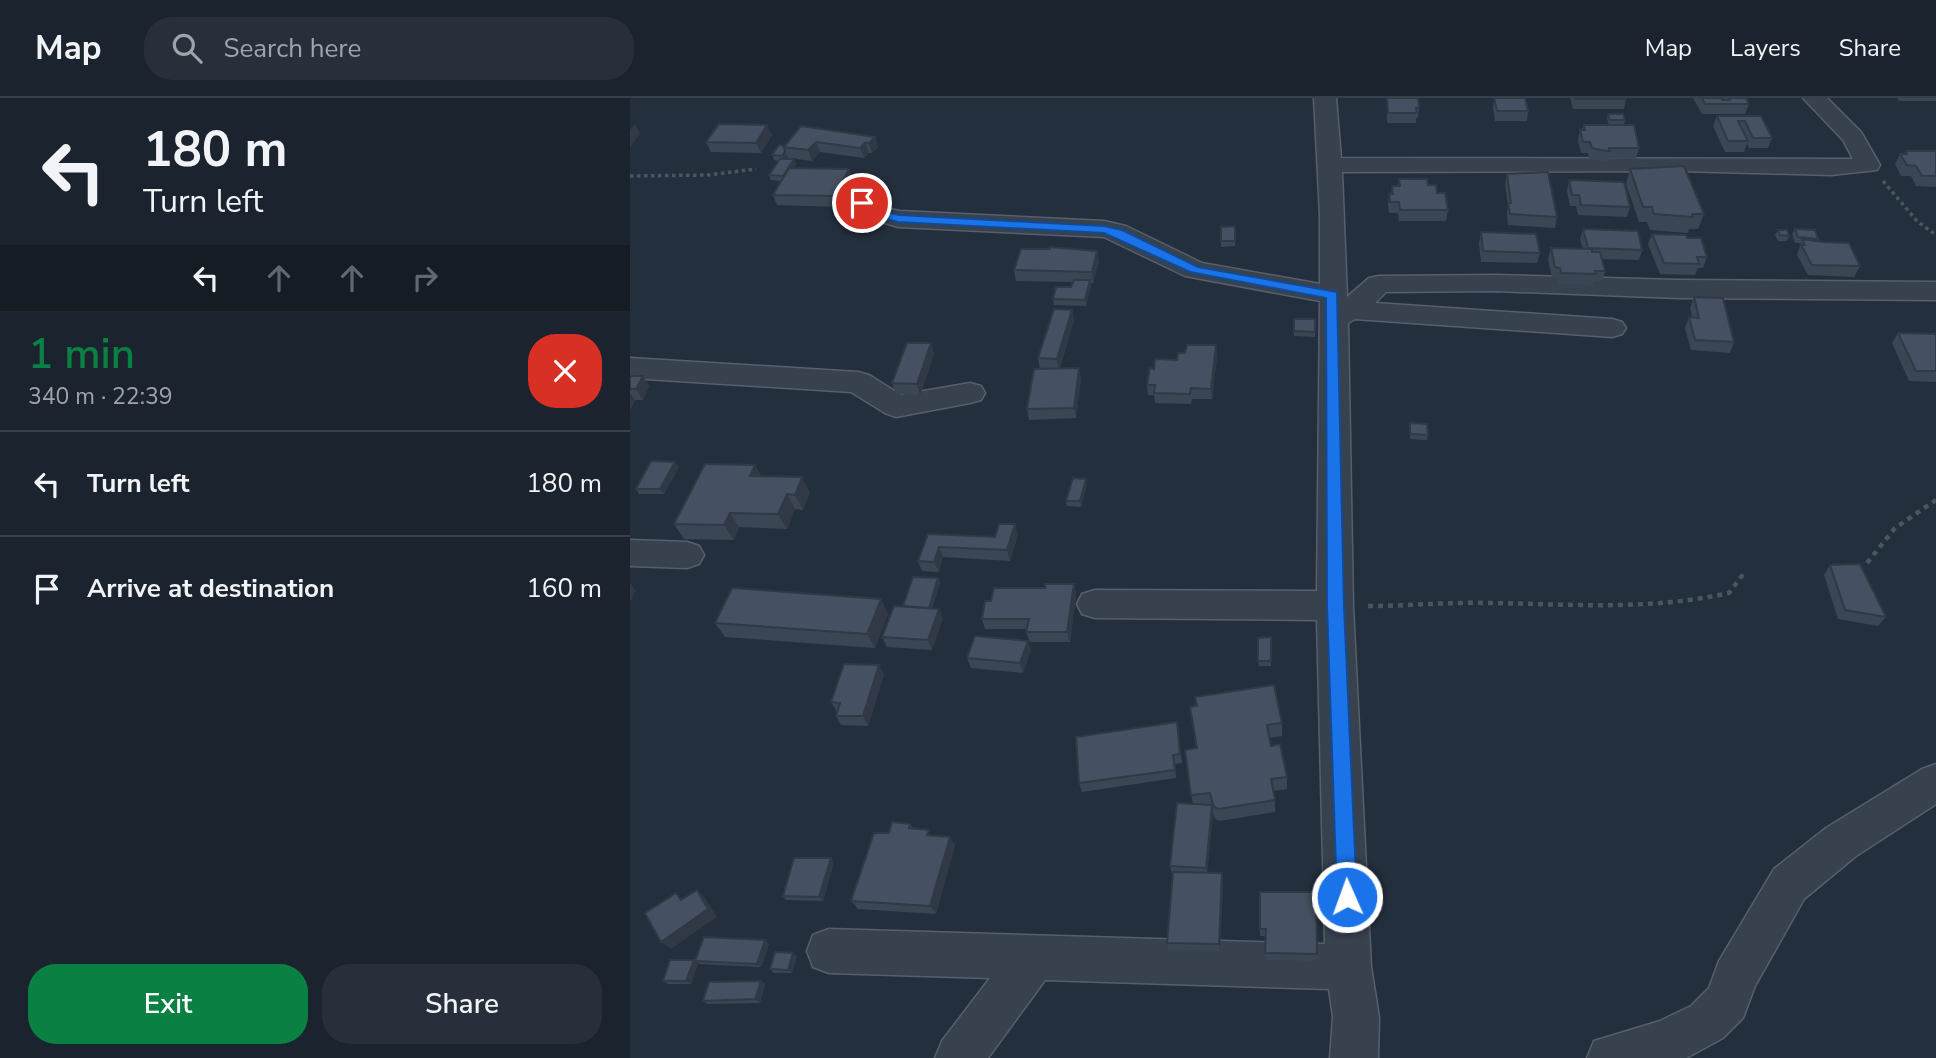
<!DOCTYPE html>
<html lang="en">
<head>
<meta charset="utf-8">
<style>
  body { margin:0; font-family:"Nunito Sans",sans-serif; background:#282f3a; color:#f1f3f6; height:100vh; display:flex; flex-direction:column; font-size:26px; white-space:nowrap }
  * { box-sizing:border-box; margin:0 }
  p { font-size:23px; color:#a0a4aa }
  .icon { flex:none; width:38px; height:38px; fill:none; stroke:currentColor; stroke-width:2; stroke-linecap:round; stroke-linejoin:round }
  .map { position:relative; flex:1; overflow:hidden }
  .sheet { display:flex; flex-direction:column; background:#1b232e; width:630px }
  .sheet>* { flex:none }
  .top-card { background:#1b232e; color:#f1f3f6; overflow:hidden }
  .pin { position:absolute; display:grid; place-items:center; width:60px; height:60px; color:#fff; margin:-30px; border:4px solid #fff; border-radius:50%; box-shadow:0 2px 7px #0007 }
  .me { position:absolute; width:77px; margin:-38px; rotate:358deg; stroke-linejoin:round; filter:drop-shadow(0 0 5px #0008) }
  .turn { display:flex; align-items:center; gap:24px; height:147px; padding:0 28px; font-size:32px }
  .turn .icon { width:91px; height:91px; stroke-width:2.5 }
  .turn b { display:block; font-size:49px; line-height:60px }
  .lanes { display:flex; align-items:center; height:66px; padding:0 28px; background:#0003; justify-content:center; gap:35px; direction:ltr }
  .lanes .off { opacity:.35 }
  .round { display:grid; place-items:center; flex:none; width:74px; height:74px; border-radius:28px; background:#282f3a }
  .overview { display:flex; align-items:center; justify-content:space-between; height:119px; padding:0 28px }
  h1 { font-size:42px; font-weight:600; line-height:52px; color:#0b8043 }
  .primary-button { display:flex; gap:14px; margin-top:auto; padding:14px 28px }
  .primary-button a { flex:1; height:80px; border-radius:28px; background:#0b8043; color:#fff; font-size:28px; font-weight:600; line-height:80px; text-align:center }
  .primary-button a+a { background:#282f3a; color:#f1f3f6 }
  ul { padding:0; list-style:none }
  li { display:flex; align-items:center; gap:21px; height:105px; padding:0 28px; border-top:2px solid #39404a }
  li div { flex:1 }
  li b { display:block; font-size:26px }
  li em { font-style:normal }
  header { display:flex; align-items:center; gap:42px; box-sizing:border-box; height:98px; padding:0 35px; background:#1b232e; border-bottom:2px solid #39404a }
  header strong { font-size:33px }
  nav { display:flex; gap:38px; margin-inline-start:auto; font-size:24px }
  .search { width:490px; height:63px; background:#282f3a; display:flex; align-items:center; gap:18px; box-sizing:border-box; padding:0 24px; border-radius:28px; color:#a0a4aa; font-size:26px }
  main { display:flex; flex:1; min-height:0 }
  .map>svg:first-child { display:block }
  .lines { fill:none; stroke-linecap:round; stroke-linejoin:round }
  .minor-casing { stroke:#565f6c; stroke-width:3 }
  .path-far1 { stroke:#44595c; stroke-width:3.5; stroke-dasharray:3.5 3.5; stroke-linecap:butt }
  .path { stroke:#44595c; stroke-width:4.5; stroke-dasharray:5 5; stroke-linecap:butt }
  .minor { fill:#38414e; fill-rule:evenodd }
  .wall { fill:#3b4654 }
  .shaded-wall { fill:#303945 }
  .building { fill:#455162; stroke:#303945; stroke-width:2 }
  .route { fill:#1a73e8; stroke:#114b97; stroke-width:2 }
</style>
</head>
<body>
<header>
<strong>Map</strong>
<div class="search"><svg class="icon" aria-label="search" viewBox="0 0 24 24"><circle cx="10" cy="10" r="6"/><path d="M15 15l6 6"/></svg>Search here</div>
<nav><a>Map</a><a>Layers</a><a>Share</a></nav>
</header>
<main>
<section class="sheet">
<div class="top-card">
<div class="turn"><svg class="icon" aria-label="left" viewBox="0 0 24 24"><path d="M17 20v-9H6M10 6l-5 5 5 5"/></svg><div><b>180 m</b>Turn left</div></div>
<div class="lanes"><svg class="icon" aria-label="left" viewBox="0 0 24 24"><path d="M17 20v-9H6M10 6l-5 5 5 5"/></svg><svg class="icon off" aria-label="ahead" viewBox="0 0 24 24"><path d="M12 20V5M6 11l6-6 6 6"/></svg><svg class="icon off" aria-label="ahead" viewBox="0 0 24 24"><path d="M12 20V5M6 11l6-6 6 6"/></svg><svg class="icon off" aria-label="right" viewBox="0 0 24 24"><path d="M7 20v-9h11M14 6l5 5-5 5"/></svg></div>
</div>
<div class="overview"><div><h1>1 min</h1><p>340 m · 22:39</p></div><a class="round" style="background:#d93025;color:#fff"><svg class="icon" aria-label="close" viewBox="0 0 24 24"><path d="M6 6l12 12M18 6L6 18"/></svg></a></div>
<ul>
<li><svg class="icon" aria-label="left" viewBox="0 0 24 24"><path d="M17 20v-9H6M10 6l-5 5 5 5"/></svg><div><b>Turn left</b></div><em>180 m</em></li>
<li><svg class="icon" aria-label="arrive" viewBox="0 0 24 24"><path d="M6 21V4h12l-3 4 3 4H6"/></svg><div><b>Arrive at destination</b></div><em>160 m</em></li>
</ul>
<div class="primary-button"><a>Exit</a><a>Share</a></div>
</section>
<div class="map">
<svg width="1306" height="960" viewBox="0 0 1306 960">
  <rect width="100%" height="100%" fill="#242f3e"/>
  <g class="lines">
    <g class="minor-casing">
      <path id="minor" d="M684,0H706L711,60L1223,61L1213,42L1173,0H1197L1231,34L1250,67L1247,72L1201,77L1050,73L712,74L717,199L739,180L749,178L866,177L1048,182L1306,184V202L1048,200L866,193L756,194L745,205L982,221L992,224L996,230L992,236L982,239L725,221L718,225L723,508L741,869L749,919L748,960H700L703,919L699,891L415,882L358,960H305L312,943L360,880L199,875L183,869L177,853L183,837L199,831L695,846L687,522L465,520L452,516L447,506L452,496L465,492L687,493L690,203L555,178L474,139L268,129L235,119L206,96L210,91C229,86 237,100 252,108C257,111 264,112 270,113L474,123L496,128L572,165L690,186V118Z
        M0,260L228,274L239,277L271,297L340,285L351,288L355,295L351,302L340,305L266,319L255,315L221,294L0,280Z
        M0,442L57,444L69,448L74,457L69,466L57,470L0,468Z
        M1306,666V706L1226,758L1174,801L1125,888L1113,920L1093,940L1056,960H957L964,943L1030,923L1061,908L1079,890L1089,863L1144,771L1196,730L1292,671Z"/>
    </g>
    <path class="path-far1" d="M0,78L78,77L126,71
      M1253,83L1287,123L1306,137"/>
    <path class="path" d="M1237,465L1265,430L1306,402
      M738,508C778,508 817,504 857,505C939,506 1018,513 1099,495L1114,475"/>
    <use href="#minor" class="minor"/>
  </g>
  <path class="wall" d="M757,0L789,10L788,20H786V25H757Z
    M864,0L898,13L897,23H865L863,10Z
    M940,0H996V1L994,11H943Z
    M1063,0H1116L1119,6L1115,16H1072Z
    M1267,0H1306V3H1269Z
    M978,16L995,22L994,27L1009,50L1006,61L978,60L977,63H967L959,60L958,55H951L948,42L950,32H952L954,27H979L977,21Z
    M1087,18H1131L1142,40L1138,50H1119L1117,45L1114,54H1095L1083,28Z
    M171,28L245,39L248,49L242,55H239L234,60L190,54L182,63L158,60L157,58L155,61H164L166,67L163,70L219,71L223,82L209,109L147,107L143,97L151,83L141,82L139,77L148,63L144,62L142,57L155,48Z
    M142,37L131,55L81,54L76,44Z
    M1276,53H1306V89L1286,88L1281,78H1271L1265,66L1270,56H1274Z
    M1000,71L1074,116L1068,131H1059L1058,135L1020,132L1017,124H1009L996,86Z
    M877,76L927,119L925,130L878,127L877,116L878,107L875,87Z
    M769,81L798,87L807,95L818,112L816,123H769L768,115H759L758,107L759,96H761L762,88H768Z
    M939,82L1000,109L997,119L948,117L946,108H940L937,93Z
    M605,128V148L591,149V143Z
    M953,131L1012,152L1009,162L972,161L975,173L972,184L964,183L963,187L929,186L928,180H922L918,161L921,150L953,151L950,141Z
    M1165,131L1188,141L1187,143L1230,168L1224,179L1178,177L1167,157L1171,145H1165L1162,136Z
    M1148,132L1159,138L1157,143H1148L1145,137Z
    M851,134L910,155L907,165L851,164L849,145Z
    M1022,136L1057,140L1077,159L1073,170H1068L1065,177L1030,176L1018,146Z
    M469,163L463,185H461V187L456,208L424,207L423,201L441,189L443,184L386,183L384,172Z
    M1064,199L1104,244L1100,255L1061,252L1055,230L1059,219H1062L1060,210Z
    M442,212L444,222L430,270L451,280L446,320L399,322L397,311L410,271L408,260Z
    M664,221H685V239L664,238Z
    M1268,235L1306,236V284L1279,283L1262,245Z
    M301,245L304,256L290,297L266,296L262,285Z
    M586,247L587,258L582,301H562L561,306L525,305L524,297H518L517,287L524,271L547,262L555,255Z
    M0,278L19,288L13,302H5L0,312Z
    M780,325L798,337L797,342L780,341Z
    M125,367L131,378L180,394L173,412L165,411L157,431L109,429L104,442L54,441L44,426Z
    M49,369L34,396H9L6,391Z
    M457,386L451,409L437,408L436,403Z
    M298,436L365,439L388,437L380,463L313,459L309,474L292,473L288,463Z
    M1200,467L1256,519L1248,528L1208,521L1194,477Z
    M308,480L310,485L302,510L313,520L302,552L257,549L252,539L273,508Z
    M444,486L446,496L440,544H400L396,534L397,531H355L352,521L361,503L415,490Z
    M251,501L258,516L245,550L95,539L85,525Z
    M641,539V568H629L628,563Z
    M398,543L401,552L393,575L341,570L337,560Z
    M254,576L238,628L211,627L206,618L207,614L201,604Z
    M560,609L652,625V638L639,640L641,648L657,679V691L644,693L645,702V714L589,723L585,721L583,715L577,775H592L593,783L590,853L539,852L537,845L543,776H542L540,768L563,706L561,697L566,650Z
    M547,624L552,665L545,666L546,680L452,694L449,685Z
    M280,726L283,730L325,747L306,816L228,811L221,803L259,735Z
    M204,764L193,803L156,802L153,798Z
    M630,794L687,856L686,863L636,862L635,838H630Z
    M135,842L139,846L131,869L69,866L65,863Z
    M167,858L162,875H144L140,871Z
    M64,862L68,865L61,886H38L33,883Z
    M131,883L135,886L130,905L78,906L73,903Z"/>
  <path class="shaded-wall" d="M5,26L10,36L0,49V32Z
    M137,27L142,37L131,55L126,45Z
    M245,39L248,49L242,55L239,45Z
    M186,44L190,54L182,63L178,52Z
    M235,45L239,55L234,60L230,50Z
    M155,53L157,58L154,63L152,58Z
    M164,61L166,67L155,83L153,78Z
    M219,71L223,82L209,109L205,98Z
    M467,153L469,163L463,185L462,174Z
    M460,182L461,187L456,208L455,202Z
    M442,212L444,222L429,272L427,261Z
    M301,245L304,256L290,297L287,286Z
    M586,247L587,258L582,301L581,291Z
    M449,270L451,280L446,320L444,310Z
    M13,278L19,288L13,302L6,291Z
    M0,295L5,302L0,312Z
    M45,364L49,369L34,396L30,391Z
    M125,367L134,382L120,378Z
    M172,379L180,394L173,412L165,397Z
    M456,381L457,386L451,409L450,403Z
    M157,396L165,411L157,431L148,416Z
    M100,415L109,429L104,442L94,427Z
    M385,426L388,437L380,463L377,452Z
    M309,449L313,459L309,474L304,464Z
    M308,480L310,485L301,515L299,510Z
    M0,485L6,493L0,504Z
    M444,486L446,496L440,544L437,534Z
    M251,501L258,516L245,550L237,536Z
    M309,511L313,520L302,552L298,542Z
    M398,543L401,552L393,575L390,565Z
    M249,567L254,576L238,628L233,618Z
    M582,707L583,715L577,777L576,770Z
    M320,739L325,747L306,816L300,808Z
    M201,760L204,764L193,803L189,799Z
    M592,775L593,783L590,853L589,846Z
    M67,792L75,800L87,819L41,851L31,844Z
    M135,842L139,846L131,869L127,866Z
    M163,855L167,858L162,875L158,872Z
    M64,862L68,865L61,886L56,883Z
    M131,883L135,886L130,905L125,901Z"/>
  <path class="building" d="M757,0H788L789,10H786L787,15H758Z
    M864,0H895L898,13H867Z
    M945,0H996V1H946Z
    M1072,0H1091L1092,2H1100L1099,0H1116L1119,6H1075Z
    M978,16H993L995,22H980Z
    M1087,18H1131L1142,40H1123L1115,23H1108L1118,43H1098Z
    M89,26L137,27L126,45L76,44Z
    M954,27H1004L1009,50H979L980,53L970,52L962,50L960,44H953L950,32H955Z
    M171,28L245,39L239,45H235L230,50L186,44L178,52L154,49Z
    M149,47L155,48L154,49L155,53L152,58L142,57Z
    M1276,53H1306V78H1292L1286,68L1277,67L1270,56H1277Z
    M150,61H164L153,78L139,77Z
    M1054,68L1074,116H1062L1063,119L1024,116L1022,109H1013L1000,71Z
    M159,70L219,71L205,98L143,97Z
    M918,74L927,119L880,116L878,105H881L877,76Z
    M769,81H797L798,87H806L807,95H815L818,112H770L769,104H760L759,96H763L762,88H770Z
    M939,82L994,84L1000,109L951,107L949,97H942Z
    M605,128V143H591V129Z
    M953,131L1008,133L1012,152L958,150Z
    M1165,131L1185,132L1188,141L1168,139Z
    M1148,132H1157L1159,138L1150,137Z
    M851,134L906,136L910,155L853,153Z
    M1022,136L1056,137L1057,140H1071L1077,159H1067L1069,166L1034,165Z
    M1172,141L1193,144L1219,145L1230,168L1182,167L1171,147H1175Z
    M420,149L467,153L462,174L384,172L391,151H420Z
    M921,150L962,151V154H970L975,173H965L966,176L931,175L930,170L925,169Z
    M444,182H460L455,202L423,201L426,189H441Z
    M1064,199L1093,200L1104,244L1065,242L1059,219L1069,220Z
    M424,211L442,212L427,261L408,260Z
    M664,221H685V234L664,233Z
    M1268,235L1306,236V273H1286Z
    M277,245H301L287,286L262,285Z
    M557,247H586L581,291L561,290L560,296L524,295L525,287H517L520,270L524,271L525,261L547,262L548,255H555Z
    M449,270L444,310L397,311L404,271Z
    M0,278H13L6,291H0Z
    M780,325L797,326L798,337L780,336Z
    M21,363L45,364L30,391H6Z
    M75,366L125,367L120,378L172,379L165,397L157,396L148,416L100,415L94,427L44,426Z
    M443,380L456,381L450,403H436Z
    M369,426H385L377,452L309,449L304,464L288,463L298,436L365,439Z
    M1230,466L1256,519L1215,512L1200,467Z
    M283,479L308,480L299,510L273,508Z
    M415,486H444L437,534H396L399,521H352L355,503H361L364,490H415Z
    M102,490L251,501L237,536L85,525Z
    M264,508L309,511L298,542L252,539Z
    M345,538L398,543L390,565L337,560Z
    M641,539V563H628V540Z
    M214,566L249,567L233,618H206L210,605L201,604Z
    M644,587L652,625L637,627L641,648L650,646L657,679L641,681L645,702L588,711L584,709L580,695L561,697L555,652L567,650L560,609L567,608L565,599Z
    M547,624L550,656L543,657L545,672L449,685L446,639Z
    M547,705L582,707L576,770L540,768Z
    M262,724L280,726L279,730L299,732L297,737L320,739L300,808L221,803L244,735H259Z
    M164,760H201L189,799L153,798Z
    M543,774L592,775L589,846L537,845Z
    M67,792L78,811L31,844L15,815L46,795L51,802Z
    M630,794H686L687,856L635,855L636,831H630Z
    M74,839L135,842L127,866L65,863Z
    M145,854L163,855L158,872L140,871Z
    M40,862H64L56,883H33Z
    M131,883L125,901L73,903L79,884Z"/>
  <path class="route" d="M232,102L248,112L269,117L474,128L492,132L568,169L707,194L714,508L727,799L724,805L717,808L710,805L707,799L697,508L696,200L560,174L474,135L268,124L240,117L226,105Z"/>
</svg>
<div class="pin" style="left:232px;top:105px;background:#d93025"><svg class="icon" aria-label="arrive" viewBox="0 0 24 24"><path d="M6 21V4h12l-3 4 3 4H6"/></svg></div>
<svg class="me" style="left:717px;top:799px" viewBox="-20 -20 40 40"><circle r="17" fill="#1a73e8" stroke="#fff" stroke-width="3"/><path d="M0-11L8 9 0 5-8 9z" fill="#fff"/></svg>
</div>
</main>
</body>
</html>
